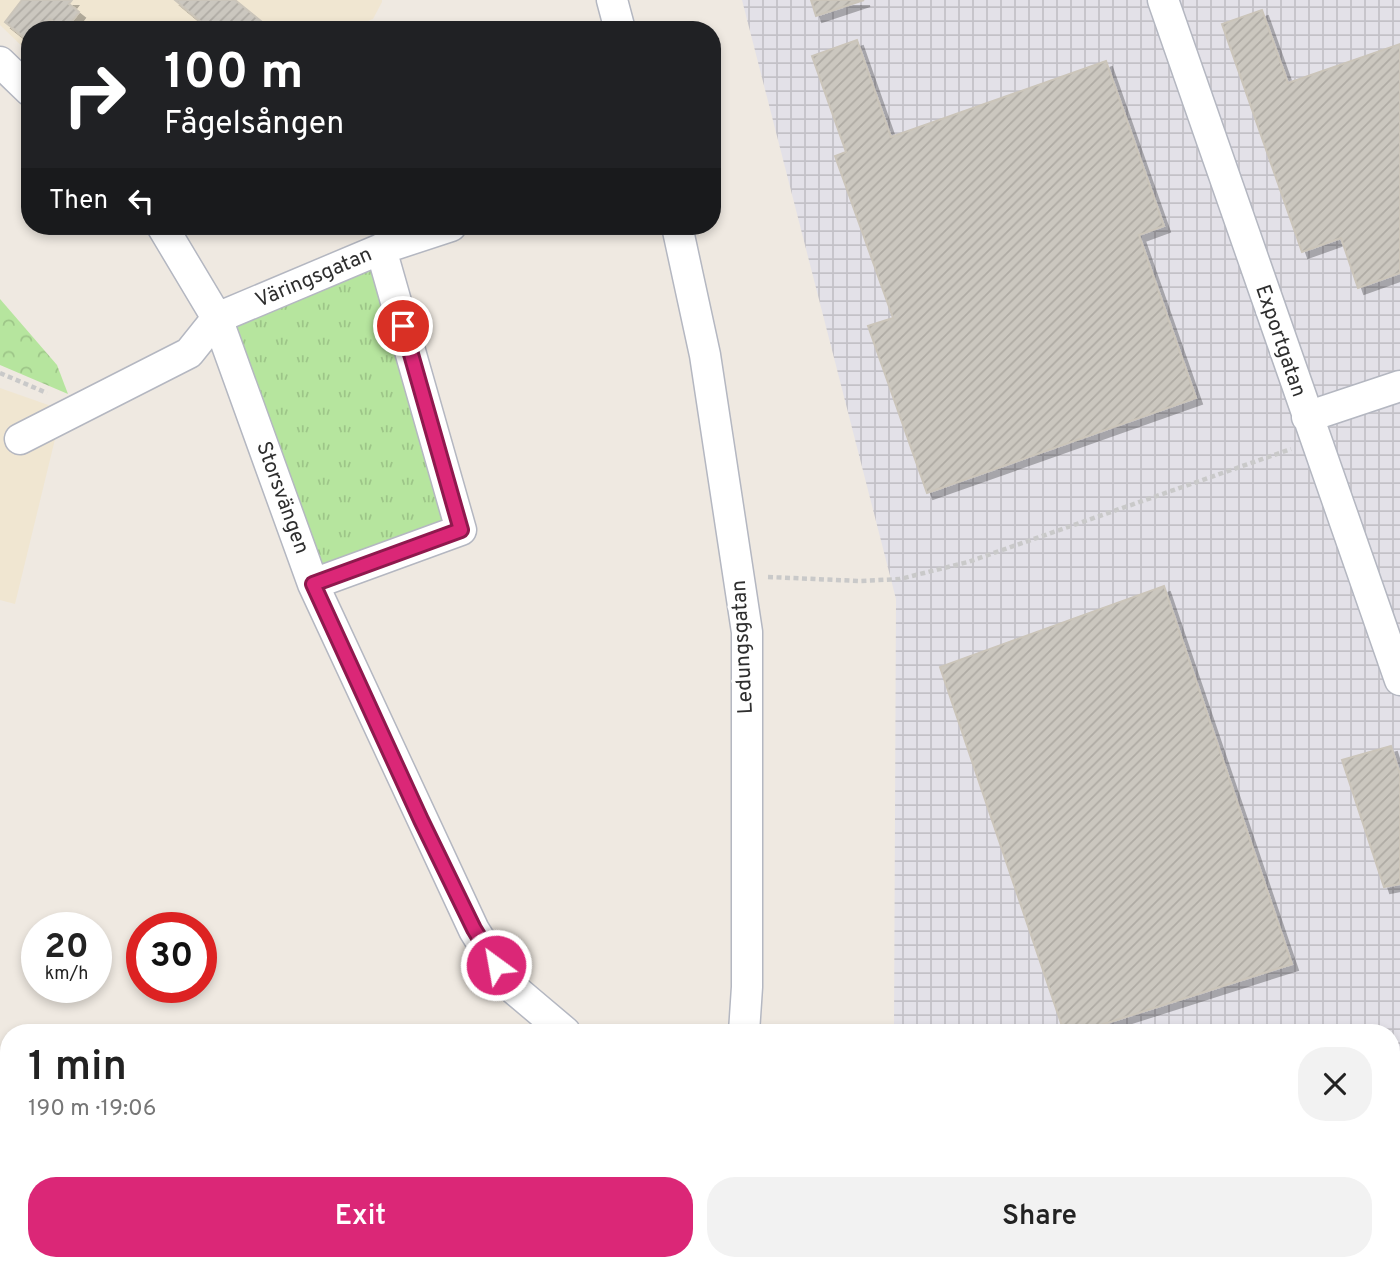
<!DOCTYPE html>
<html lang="en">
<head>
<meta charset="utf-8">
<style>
  body { margin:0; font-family:Overpass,sans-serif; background:#f2f2f2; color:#222; height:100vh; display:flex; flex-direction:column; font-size:26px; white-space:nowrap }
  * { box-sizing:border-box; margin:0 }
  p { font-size:23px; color:#767676 }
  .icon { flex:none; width:38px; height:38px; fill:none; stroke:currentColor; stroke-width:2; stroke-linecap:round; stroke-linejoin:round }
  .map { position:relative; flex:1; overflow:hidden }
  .details { position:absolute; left:0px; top:1024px; width:1400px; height:247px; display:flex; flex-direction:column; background:#fff; border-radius:28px 28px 0 0; box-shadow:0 4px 10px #0003 }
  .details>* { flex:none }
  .top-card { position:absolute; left:21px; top:21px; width:700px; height:214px; border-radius:28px; box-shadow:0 4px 10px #0003; background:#202124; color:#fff; overflow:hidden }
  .speed { position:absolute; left:21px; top:912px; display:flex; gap:14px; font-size:35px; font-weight:700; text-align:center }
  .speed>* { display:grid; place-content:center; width:91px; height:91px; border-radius:50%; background:#fff; box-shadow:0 4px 10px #0003; line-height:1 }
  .speed small { font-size:18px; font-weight:400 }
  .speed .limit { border:10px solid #d22; background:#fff; color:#111 }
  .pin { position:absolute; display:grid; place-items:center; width:60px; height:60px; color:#fff; margin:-30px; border:4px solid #fff; border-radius:50%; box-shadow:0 2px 7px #0007 }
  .me { position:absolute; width:77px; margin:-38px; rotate:328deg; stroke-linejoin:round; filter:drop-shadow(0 0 5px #0008) }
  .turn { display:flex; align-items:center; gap:24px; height:147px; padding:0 28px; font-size:32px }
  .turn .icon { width:91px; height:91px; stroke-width:2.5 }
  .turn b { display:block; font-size:49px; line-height:60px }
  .then { display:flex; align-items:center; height:66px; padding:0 28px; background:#0003; gap:14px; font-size:26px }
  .round { display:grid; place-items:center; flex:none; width:74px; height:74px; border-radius:28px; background:#f2f2f2 }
  .headline { display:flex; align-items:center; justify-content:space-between; height:119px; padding:0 28px }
  h1 { font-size:42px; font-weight:600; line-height:52px }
  .primary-button { display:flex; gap:14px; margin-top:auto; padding:14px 28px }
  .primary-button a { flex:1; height:80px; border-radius:28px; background:#db2777; color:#fff; font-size:28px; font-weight:600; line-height:80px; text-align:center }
  .primary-button a+a { background:#f2f2f2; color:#222 }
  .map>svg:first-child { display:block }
  .industrial { fill:url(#industrial-grid) }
  .education { fill:#f0e6d1 }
  .grass { fill:url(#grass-tufts) }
  .forest { fill:url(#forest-crowns) }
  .building { fill:url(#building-hatch); stroke:#cbc5ba; stroke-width:2; filter:url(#shadow) }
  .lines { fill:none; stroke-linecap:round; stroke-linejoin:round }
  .minor-casing { stroke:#b4b7c1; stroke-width:33 }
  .path { stroke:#c9c9c9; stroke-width:4.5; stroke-dasharray:5 3.5; stroke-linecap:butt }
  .minor { stroke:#fff; stroke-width:30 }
  .route-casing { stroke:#8e194d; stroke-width:18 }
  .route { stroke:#db2777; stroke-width:12 }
  .labels { text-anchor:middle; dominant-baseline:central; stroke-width:7; stroke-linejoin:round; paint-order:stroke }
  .street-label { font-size:21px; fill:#2e2e2e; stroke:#fff }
</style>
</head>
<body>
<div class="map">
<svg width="1400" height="1269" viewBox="0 0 1400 1269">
  <defs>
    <pattern id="industrial-grid" width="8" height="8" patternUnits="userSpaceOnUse" patternTransform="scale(1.75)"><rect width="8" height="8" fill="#e3e1e8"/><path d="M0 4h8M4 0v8" fill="none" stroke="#c3c1c7"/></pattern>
    <pattern id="grass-tufts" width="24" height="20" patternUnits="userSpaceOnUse" patternTransform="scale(1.75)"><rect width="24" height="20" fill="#b6e59e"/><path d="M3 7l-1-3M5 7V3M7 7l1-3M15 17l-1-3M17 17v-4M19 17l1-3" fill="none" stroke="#9dc588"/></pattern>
    <pattern id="forest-crowns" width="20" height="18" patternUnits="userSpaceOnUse" patternTransform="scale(1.75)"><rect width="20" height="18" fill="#b6e59e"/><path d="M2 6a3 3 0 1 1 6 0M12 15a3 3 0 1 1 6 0" fill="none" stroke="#9dc588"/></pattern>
    <pattern id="building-hatch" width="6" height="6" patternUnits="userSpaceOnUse" patternTransform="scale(1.75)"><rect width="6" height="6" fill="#cbc7bf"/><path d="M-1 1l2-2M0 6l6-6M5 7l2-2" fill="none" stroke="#afaba4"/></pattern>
    <filter id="shadow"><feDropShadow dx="6" dy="6" stdDeviation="0" flood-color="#0004"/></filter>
  </defs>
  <rect width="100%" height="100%" fill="#efe9e1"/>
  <path class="industrial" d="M742,0H1400V1269H892V1262H1391V1032H894L896,599Z
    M0,1095L9,1099V1262H330L343,1269H0Z"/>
  <path class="education" d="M0,0H382V2L373,19L346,30H30V54L0,25Z
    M0,388L54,407L56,435L15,604L0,600Z"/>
  <path class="grass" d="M381,249L461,530L313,584L217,318Z"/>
  <path class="forest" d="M0,299L57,365L68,394L0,365Z"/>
  <path class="building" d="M22,0H72L69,4L79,12L65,30L50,19L41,30H30V42L5,22Z
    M175,0H235L272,30H211Z
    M811,0H864L816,16Z
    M1262,10L1288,83L1400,44V273L1358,288L1341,238L1302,252L1222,24Z
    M857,40L891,137L1106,61L1164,226L1139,235L1196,398L927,493L868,326L893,318L835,156L846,152L812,56Z
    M1164,586L1292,964L1079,1032H1064L940,667Z
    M1391,746L1400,774V884L1384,887L1342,760Z
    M495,1262H545L541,1269H505Z
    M581,1262H631L627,1269H577Z
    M1107,1262H1258L1261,1269H1090Z"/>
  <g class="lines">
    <g class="minor-casing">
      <path id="minor" d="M612,0L620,30
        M1163,0L1400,680
        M0,62L30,91
        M162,226L217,318L313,584L474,930L507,983L565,1032
        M677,226L705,355L747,632V987L744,1032
        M1307,417L1400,386
        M20,439L189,353L217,318L381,249L451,226
        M313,584L461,530L381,249
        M0,1068L9,1072
        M384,1262L399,1269"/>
    </g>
    <path class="path" d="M0,373L47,393
      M768,577L859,581L900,579L968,562L1291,449
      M739,1262V1269"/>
    <use href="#minor" class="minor"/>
  </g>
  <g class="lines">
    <g class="route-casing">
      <path id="route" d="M403,326L461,530L313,584L421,820L474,929L496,965"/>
    </g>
    <use href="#route" class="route"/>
  </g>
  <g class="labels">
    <g class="street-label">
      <text transform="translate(314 278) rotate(-23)">Väringsgatan</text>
      <text transform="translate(1280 341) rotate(71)">Exportgatan</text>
      <text transform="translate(282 498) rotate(70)">Storsvängen</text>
      <text transform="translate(743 647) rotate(-93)">Ledungsgatan</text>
    </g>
  </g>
</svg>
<div class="speed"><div>20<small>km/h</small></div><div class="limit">30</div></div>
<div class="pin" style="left:403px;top:326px;background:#d93025"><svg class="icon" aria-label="arrive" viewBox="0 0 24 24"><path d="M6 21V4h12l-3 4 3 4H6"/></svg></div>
<svg class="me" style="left:496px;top:965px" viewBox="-20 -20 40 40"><circle r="17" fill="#db2777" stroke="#fff" stroke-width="3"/><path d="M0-11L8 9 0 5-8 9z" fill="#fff"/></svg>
<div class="top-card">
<div class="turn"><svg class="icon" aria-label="right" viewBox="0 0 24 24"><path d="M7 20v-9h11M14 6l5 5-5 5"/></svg><div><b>100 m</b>Fågelsången</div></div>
<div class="then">Then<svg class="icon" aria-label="left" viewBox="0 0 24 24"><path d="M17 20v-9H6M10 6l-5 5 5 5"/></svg></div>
</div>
<section class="details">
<div class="headline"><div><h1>1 min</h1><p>190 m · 19:06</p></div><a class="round"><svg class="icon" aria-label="close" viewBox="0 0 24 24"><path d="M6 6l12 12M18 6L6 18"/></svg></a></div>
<div class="primary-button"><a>Exit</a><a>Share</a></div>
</section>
</div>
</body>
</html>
